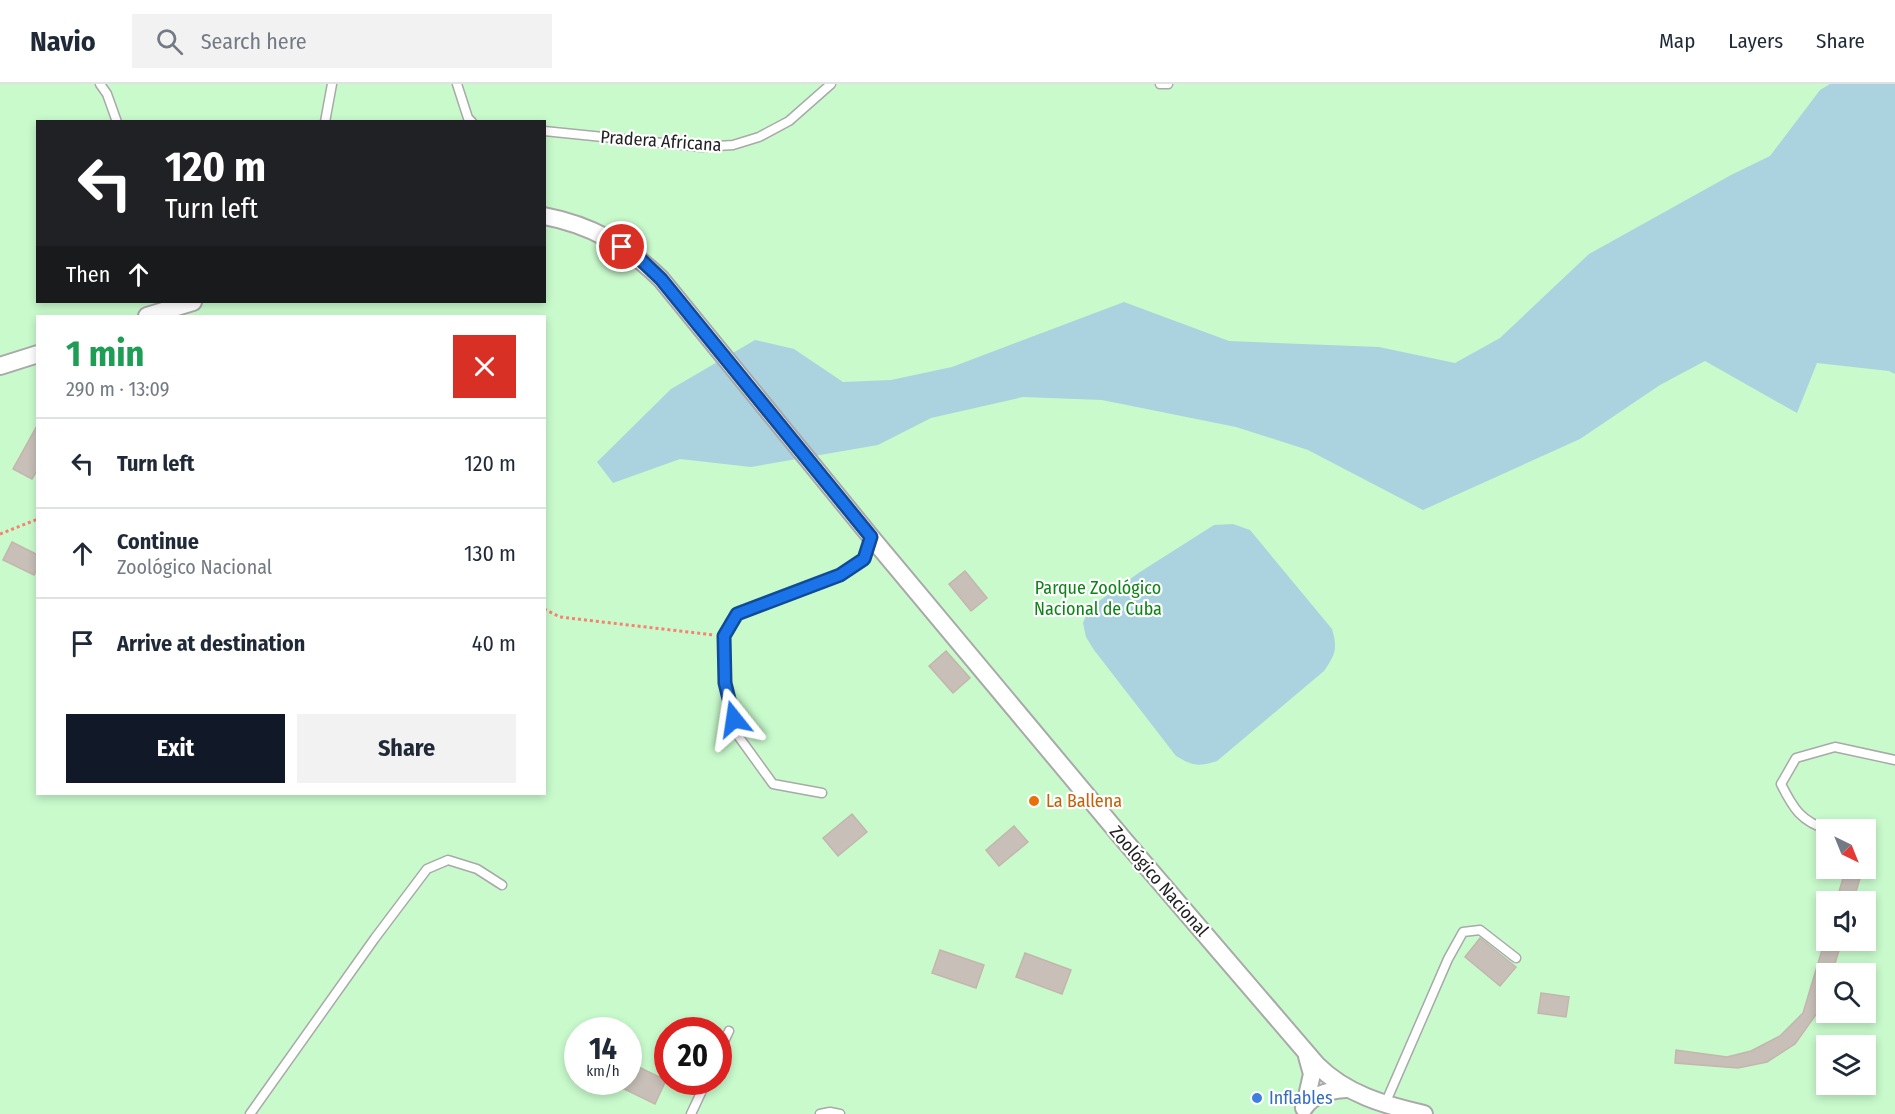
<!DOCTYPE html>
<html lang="en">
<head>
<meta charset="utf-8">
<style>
  body { margin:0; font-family:"Fira Sans Condensed",sans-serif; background:#f2f2f3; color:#1f2937; height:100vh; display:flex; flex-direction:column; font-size:22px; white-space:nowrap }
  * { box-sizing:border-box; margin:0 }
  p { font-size:20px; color:#747a83 }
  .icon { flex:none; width:33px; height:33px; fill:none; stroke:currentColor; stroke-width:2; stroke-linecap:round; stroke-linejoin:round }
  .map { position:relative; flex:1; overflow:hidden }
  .sheet { position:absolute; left:36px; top:231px; width:510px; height:480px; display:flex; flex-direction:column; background:#fff; border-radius:0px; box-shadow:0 3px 9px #0003 }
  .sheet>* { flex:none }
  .top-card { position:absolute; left:36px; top:36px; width:510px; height:183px; border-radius:0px; box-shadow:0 3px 9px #0003; background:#202124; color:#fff; overflow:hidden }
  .needle { width:39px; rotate:137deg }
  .fabs { position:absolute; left:1816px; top:735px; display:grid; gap:12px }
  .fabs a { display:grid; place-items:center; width:60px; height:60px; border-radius:0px; background:#fff; box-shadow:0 3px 9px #0003; font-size:30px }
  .speed { position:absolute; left:564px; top:933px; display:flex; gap:12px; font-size:30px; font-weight:700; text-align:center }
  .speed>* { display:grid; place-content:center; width:78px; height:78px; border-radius:50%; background:#fff; box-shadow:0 3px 9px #0003; line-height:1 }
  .speed small { font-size:15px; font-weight:400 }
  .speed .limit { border:9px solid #d22; background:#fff; color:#111 }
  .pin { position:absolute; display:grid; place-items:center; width:51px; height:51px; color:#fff; margin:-26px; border:3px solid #fff; border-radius:50%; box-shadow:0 2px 6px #0007 }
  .me { position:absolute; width:66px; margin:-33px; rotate:345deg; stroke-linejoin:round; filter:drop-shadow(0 0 4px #0008) }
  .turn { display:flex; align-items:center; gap:21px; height:126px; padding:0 30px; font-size:27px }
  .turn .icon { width:78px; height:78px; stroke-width:2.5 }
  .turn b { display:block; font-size:42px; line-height:51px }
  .then { display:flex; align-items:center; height:57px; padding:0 30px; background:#0003; gap:12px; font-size:22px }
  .round { display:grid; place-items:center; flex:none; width:63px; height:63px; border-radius:0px; background:#f2f2f3 }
  .overview { display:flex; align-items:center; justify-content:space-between; height:102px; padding:0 30px }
  h1 { font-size:36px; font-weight:700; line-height:45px; color:#1e9e55 }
  .primary-button { display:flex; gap:12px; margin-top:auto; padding:12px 30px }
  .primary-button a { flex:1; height:69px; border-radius:0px; background:#111827; color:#fff; font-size:24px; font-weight:700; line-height:69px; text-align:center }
  .primary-button a+a { background:#f2f2f3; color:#1f2937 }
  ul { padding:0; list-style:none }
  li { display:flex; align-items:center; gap:18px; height:90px; padding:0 30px; border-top:2px solid #e0e1e3 }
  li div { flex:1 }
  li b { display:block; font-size:22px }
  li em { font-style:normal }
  header { display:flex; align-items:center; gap:36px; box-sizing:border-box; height:84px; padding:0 30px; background:#fff; border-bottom:2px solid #e0e1e3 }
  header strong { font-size:28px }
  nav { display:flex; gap:33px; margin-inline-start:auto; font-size:21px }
  .search { width:420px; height:54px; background:#f2f2f3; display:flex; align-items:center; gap:15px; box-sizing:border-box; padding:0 21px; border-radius:0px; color:#747a83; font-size:22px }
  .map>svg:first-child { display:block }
  .park { fill:#c8facc; fill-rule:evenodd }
  .water { fill:#aad3df }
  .building { fill:#c7bfb8; stroke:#c4b6ab; stroke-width:1.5 }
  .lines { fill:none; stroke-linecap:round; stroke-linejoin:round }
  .service-casing { stroke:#a9a9a9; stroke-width:11 }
  .minor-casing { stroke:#a9a9a9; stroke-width:20 }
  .path { stroke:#fa8072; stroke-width:3; stroke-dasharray:3 3; stroke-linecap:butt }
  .service { stroke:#fff; stroke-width:8 }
  .minor { stroke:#fff; stroke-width:16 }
  .route-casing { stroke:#114b97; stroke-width:15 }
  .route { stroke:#1a73e8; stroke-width:10 }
  .food-dot { fill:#e8710a; stroke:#fff; stroke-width:2 }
  .shop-dot { fill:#3f7fe0; stroke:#fff; stroke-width:2 }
  .labels { text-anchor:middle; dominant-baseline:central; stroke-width:4.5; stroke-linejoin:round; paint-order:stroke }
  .street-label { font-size:18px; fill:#222; stroke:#fff }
  .park-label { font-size:18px; fill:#0c8416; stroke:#fff }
  .food-label { font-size:18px; fill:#c56008; stroke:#fff; text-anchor:start }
  .shop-label { font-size:18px; fill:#366cbe; stroke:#fff; text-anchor:start }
</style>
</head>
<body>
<header>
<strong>Navio</strong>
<div class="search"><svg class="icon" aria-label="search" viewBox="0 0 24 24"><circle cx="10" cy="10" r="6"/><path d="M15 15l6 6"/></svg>Search here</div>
<nav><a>Map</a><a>Layers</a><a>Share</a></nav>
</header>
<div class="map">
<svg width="1895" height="1030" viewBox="0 0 1895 1030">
  <rect width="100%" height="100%" fill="#f2efe9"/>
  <path class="park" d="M0,0H1895V1030H0ZM38,38H544V218H38ZM38,232H544V710H38ZM1827,746H1866V784H1827ZM1827,818H1866V856H1827ZM1827,890H1866V928H1827ZM578,946H628V998H578ZM668,946H718V998H668ZM1827,962H1866V1000H1827Z"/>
  <path class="water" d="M1830,0H1895V290L1889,287L1817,279L1797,329L1705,277L1660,301L1580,355L1423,426L1308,366L1236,343L1102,316L1023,313L931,334L878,361L751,383L680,375L613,399L597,378L671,305L755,256L794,265L843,298L891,296L952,283L1124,218L1229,257L1379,263L1455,279L1500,254L1589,170L1731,91L1770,72L1820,6Z
    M1233,440L1250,446L1332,545C1338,565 1335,571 1324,587L1217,677C1198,683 1193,682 1176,672L1094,566L1086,553L1083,539L1087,529L1095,520L1140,488L1214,441Z"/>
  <path class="building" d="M38,340V385L32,395L13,385Z
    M12,458L38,471V484L34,491L3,476Z
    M965,487L987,514L971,527L949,500Z
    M946,567L970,594L953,609L929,582Z
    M852,730L867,748L838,772L823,754Z
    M1014,742L1028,758L999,782L986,766Z
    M1846,784H1863L1853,818H1836Z
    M1480,854L1516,883L1500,902L1465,873Z
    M1825,856H1842L1832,890H1827V906L1822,922L1795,960L1767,978L1738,984L1675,979L1676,966L1727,973L1751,967L1780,952L1803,929Z
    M940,866L984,881L976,904L932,889Z
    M1025,869L1071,886L1062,910L1016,893Z
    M1541,909L1569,913L1566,933L1538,929Z
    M628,978L666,996L655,1020L610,998H628Z"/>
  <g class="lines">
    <g class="service-casing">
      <path id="service" d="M100,0L107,10L117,38
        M457,0L468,34L472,38
        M1160,0H1168
        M325,38L332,0
        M544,47L702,63L733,61L759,53L789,37L831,0
        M822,709L773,700L739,653L725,599L724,552L737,530L840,491L864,475L871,453
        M1829,746C1801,738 1793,724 1781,700L1796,674L1835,663L1895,676
        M718,970L729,947
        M1385,1020L1448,875L1463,848L1480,846L1516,874
        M250,1030L375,854L427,785L448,776L477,785L502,801
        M691,1030L706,998
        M820,1030L830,1028L840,1030"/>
    </g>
    <g class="minor-casing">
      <path id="minor" d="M544,132C592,141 627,162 661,195L871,453L1124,756L1317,981C1346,1010 1384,1021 1424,1030
        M147,232L193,218
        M0,282L38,270
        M1305,1021L1312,990L1307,972
        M1304,1024C1313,1010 1330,1006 1346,1005"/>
    </g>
    <path class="path" d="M0,450L38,435
      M544,525L560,533L714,551"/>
    <use href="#service" class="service"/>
    <use href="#minor" class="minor"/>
  </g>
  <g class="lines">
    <g class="route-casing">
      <path id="route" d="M622,163L639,174L661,195L871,453L864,475L840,491L737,530L724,552L725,599L734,635"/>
    </g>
    <use href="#route" class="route"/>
  </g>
  <circle class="food-dot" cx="1034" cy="717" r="6"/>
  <circle class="shop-dot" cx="1257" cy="1014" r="6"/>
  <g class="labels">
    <g class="street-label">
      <text transform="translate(661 57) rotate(4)">Pradera Africana</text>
      <text transform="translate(1159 797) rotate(49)">Zoológico Nacional</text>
    </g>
    <g class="park-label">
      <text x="1098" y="504">Parque Zoológico<tspan x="1098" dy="21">Nacional de Cuba</tspan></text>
    </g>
    <g class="food-label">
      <text x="1046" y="717">La Ballena</text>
    </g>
    <g class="shop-label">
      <text x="1269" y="1014">Inflables</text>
    </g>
  </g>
</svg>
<div class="fabs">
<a><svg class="needle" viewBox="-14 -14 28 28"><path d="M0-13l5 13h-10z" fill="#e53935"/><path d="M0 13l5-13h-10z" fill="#747a83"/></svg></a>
<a><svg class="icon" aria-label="sound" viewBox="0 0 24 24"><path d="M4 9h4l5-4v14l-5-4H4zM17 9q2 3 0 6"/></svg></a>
<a><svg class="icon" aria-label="search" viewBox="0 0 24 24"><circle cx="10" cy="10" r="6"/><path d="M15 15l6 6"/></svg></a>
<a><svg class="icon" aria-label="layers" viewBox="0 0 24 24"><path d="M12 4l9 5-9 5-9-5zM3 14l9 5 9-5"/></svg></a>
</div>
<div class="speed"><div>14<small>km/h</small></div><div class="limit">20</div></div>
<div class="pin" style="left:622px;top:163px;background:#d93025"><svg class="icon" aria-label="arrive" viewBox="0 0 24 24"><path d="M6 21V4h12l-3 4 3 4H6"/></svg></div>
<svg class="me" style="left:734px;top:635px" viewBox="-20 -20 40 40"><path d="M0-17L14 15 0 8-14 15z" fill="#1a73e8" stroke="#fff" stroke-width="4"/></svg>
<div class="top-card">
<div class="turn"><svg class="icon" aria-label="left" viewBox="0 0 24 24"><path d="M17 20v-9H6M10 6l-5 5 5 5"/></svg><div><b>120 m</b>Turn left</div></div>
<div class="then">Then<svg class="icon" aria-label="ahead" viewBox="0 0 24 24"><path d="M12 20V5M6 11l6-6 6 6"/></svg></div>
</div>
<section class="sheet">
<div class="overview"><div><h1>1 min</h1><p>290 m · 13:09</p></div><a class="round" style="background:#d93025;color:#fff"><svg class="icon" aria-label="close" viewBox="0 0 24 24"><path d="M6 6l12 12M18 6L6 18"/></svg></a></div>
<ul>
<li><svg class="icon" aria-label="left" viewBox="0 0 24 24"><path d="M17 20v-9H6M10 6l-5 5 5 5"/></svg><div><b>Turn left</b></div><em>120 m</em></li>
<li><svg class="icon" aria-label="ahead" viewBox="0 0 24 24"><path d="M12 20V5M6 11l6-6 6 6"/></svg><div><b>Continue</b><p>Zoológico Nacional</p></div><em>130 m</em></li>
<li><svg class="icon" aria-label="arrive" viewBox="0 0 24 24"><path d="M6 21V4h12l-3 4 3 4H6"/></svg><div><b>Arrive at destination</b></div><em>40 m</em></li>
</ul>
<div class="primary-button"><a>Exit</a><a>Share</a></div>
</section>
</div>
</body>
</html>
